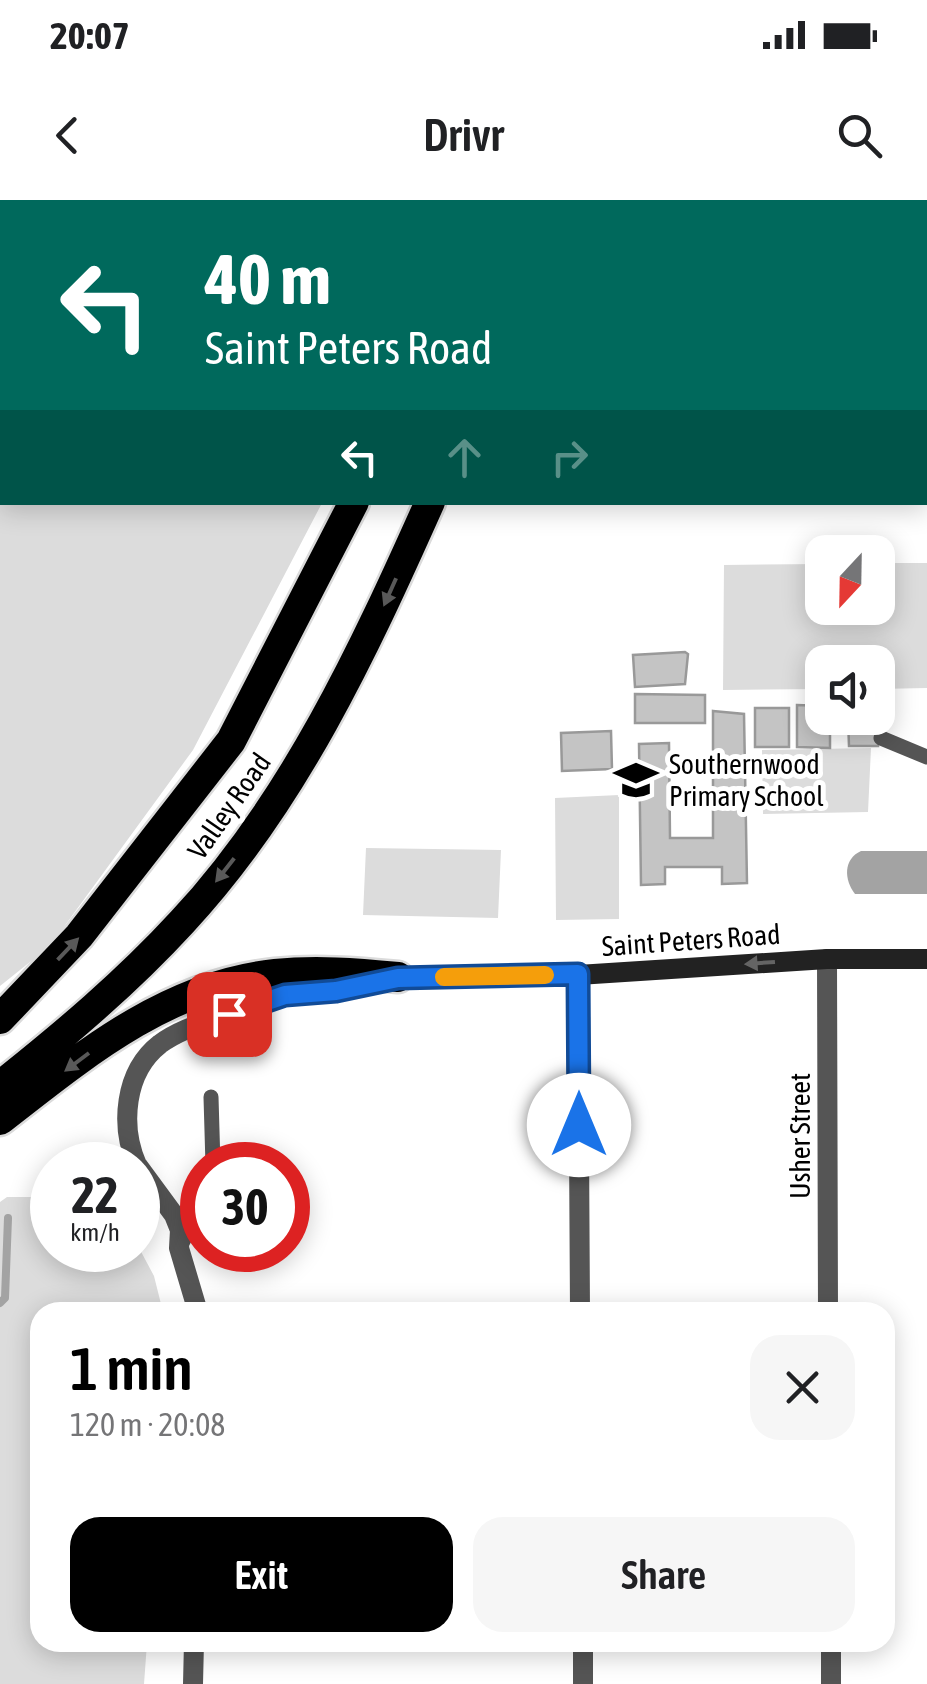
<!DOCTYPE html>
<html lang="en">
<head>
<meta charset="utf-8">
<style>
  body { margin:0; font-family:"Asap Condensed",sans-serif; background:#f6f6f6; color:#202124; height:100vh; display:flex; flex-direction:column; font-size:38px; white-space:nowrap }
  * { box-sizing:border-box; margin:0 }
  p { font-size:32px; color:#757577 }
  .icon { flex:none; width:55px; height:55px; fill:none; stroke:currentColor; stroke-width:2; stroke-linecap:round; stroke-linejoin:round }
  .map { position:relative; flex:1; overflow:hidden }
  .details { position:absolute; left:30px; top:1102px; width:865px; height:350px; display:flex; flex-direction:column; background:#fff; border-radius:30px; box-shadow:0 5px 25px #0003 }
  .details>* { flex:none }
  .top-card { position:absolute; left:0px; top:0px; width:928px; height:305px; box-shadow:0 5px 25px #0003; background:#00695c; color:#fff; overflow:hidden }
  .needle { width:65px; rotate:202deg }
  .tools { position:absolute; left:805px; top:335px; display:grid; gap:20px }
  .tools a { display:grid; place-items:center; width:90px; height:90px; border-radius:20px; background:#fff; box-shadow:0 5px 25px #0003; font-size:50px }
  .speed { position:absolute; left:30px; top:942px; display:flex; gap:20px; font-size:50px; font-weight:700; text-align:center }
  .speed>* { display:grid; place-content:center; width:130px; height:130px; border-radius:50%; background:#fff; box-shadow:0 5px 25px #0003; line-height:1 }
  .speed small { font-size:25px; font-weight:400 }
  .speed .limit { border:15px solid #d22; background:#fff; color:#111 }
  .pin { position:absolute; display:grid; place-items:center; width:85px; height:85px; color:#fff; margin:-42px; border-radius:20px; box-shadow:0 5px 15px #0006 }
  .me { position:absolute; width:110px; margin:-55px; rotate:0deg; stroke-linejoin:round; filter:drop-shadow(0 0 8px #0008) }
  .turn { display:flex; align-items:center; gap:35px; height:210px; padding:0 40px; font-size:45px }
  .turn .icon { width:130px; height:130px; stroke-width:2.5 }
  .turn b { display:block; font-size:70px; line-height:85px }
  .lanes { display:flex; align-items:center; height:95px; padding:0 40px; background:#0003; justify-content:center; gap:50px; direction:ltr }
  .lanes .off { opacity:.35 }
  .round { display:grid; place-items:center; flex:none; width:105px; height:105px; border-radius:30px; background:#f6f6f6 }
  .overview { display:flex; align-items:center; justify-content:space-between; height:170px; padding:0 40px }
  h1 { font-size:60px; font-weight:600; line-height:75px; color:#000 }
  .action { display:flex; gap:20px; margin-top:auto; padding:20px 40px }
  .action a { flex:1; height:115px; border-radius:30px; background:#000; color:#fff; font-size:40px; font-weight:600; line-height:115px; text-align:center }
  .action a+a { background:#f6f6f6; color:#202124 }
  .status { display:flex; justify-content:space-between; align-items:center; height:70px; padding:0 50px; background:#fff; direction:ltr }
  .status svg { height:28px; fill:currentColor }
  header { display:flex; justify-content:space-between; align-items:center; height:130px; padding:0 40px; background:#fff; font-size:45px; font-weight:600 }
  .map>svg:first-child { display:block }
  .green { fill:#dcdcdc }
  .water { fill:#a3a3a3 }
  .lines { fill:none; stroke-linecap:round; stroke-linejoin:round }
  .stream { stroke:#a3a3a3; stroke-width:8 }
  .building { fill:#c4c4c4; stroke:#999; stroke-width:2.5 }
  .highway-casing { stroke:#dbdbdb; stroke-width:35 }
  .lane { stroke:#555; stroke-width:15 }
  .street { stroke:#555; stroke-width:20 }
  .secondary { stroke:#222; stroke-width:20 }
  .highway { stroke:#000; stroke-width:30 }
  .oneway { fill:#595959 }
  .oneway2 { fill:#646464 }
  .route-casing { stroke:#114b97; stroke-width:25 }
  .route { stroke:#1a73e8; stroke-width:18 }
  .slow { stroke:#f59e0b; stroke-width:18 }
  .labels { text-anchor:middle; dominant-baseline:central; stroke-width:10; stroke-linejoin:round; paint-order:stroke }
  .poi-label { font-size:28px; fill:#000; stroke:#fff; text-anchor:start }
  .street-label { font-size:28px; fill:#000; stroke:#fff }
</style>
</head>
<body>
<div class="status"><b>20:07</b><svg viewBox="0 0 49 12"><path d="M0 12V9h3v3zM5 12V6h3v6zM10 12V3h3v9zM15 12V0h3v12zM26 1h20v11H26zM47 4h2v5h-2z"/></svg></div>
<header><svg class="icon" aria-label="back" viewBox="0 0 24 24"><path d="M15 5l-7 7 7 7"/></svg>Drivr<svg class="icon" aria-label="search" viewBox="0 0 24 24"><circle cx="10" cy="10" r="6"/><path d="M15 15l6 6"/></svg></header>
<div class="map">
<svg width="927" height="1484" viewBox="0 0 927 1484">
  <rect width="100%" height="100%" fill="#fff"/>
  <path class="green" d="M0,0H481L2,2V302L322,303L193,550L50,746L0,786Z
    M639,0H927V260L925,2H638Z
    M878,363H927V488L878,489V462H822V489L723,490L724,365L822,364V408H878Z
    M871,548L868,612L763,614L762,550Z
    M619,595V719L556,720L555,598Z
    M366,648L501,650L498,718L363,715Z
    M7,997H52V1050H138V1046L154,1076L163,1112H40V1442L147,1443L144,1484H0V1002Z"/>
  <path class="water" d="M861,651H927V694H855C844,680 843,659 861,651Z"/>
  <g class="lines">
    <path class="stream" d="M118,2L121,0
      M0,297L2,287
      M0,1103L5,1098L8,1018"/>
  </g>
  <path class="building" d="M685,452L688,454L685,484L635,487L633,455Z
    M635,494L705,495V523H635Z
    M797,505L822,506V518H830V548L797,547Z
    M755,508H789V547H755Z
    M713,511L744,514L747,683L722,684V667H665V684L641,685L639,544L669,543L670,638H713Z
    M878,512V546H849L848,518H878Z
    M611,531L612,569L562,571L561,533Z"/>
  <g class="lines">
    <g class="highway-casing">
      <path id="highway" d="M511,2L513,0
        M572,2L573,0
        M0,819L79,736L231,541L354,302
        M0,886C64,835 126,783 182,722C293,603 364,450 430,302
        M0,920C82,856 167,785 275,774C316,770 356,773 398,777"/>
    </g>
    <path class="lane" d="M881,538L927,557
      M211,897L213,965
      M179,1048L202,1008"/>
    <path class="street" d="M925,287H927
      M827,759L828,1112
      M578,775L580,1112
      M137,965C120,926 124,872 160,844C179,830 203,823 225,815C244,808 263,799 284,795C302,791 320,794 338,791C351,789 364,785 376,782
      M138,966L174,1015L180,1030L179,1048L198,1112
      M583,1442V1484
      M193,1484L194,1442
      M831,1484V1442"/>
    <path class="secondary" d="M398,777L578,775L827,759H927"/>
    <use href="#highway" class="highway"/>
  </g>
  <defs><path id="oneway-solid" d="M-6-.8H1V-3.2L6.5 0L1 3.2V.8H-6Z" transform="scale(2.5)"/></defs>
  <g class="oneway">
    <use href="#oneway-solid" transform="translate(390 392) rotate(114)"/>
    <use href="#oneway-solid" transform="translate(225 670) rotate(128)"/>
    <use href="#oneway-solid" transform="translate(68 749) rotate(-46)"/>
    <use href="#oneway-solid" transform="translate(77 862) rotate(143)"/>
  </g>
  <use class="oneway2" href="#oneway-solid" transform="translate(760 763) rotate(176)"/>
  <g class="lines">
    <g class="route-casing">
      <path id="route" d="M229,814L285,795L336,791L398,778L578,774L579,925"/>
    </g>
    <use href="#route" class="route"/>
    <path class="slow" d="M444,777L545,775"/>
  </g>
  <defs>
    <g id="school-bare" transform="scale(3.45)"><path d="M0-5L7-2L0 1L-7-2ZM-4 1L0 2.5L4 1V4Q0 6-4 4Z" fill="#000" stroke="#fff" stroke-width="2.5" paint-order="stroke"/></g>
  </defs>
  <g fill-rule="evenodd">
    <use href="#school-bare" x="636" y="580"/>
  </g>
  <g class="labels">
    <g class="poi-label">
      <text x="669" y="564">Southernwood<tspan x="669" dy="32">Primary School</tspan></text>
    </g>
    <g class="street-label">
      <text transform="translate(229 606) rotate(-55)">Valley Road</text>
      <text transform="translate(691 740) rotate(-4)">Saint Peters Road</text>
      <text transform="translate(800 936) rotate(-90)">Usher Street</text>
    </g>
  </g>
</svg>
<div class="tools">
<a><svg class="needle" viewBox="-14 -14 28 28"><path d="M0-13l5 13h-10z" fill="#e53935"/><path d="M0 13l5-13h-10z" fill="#757577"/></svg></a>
<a><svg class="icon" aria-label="sound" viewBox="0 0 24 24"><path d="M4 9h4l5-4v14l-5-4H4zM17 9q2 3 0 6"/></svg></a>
</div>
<div class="speed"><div>22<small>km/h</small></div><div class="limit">30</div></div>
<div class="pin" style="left:229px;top:814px;background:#d93025"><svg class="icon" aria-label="arrive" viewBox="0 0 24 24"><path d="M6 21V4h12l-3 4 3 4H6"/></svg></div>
<svg class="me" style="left:579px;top:925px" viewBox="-20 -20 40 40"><circle r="19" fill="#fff"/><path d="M0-13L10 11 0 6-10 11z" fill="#1a73e8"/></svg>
<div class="top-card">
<div class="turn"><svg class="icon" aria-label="left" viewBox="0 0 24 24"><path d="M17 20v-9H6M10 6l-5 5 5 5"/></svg><div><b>40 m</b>Saint Peters Road</div></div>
<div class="lanes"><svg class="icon" aria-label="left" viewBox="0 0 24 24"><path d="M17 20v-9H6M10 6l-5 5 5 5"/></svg><svg class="icon off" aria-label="ahead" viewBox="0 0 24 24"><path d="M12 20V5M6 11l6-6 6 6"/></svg><svg class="icon off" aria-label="right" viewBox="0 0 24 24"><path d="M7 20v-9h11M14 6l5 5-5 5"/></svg></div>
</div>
<section class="details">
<div class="overview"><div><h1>1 min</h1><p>120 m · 20:08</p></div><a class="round"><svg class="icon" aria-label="close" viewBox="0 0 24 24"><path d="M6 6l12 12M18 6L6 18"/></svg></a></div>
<div class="action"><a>Exit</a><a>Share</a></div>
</section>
</div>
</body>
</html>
